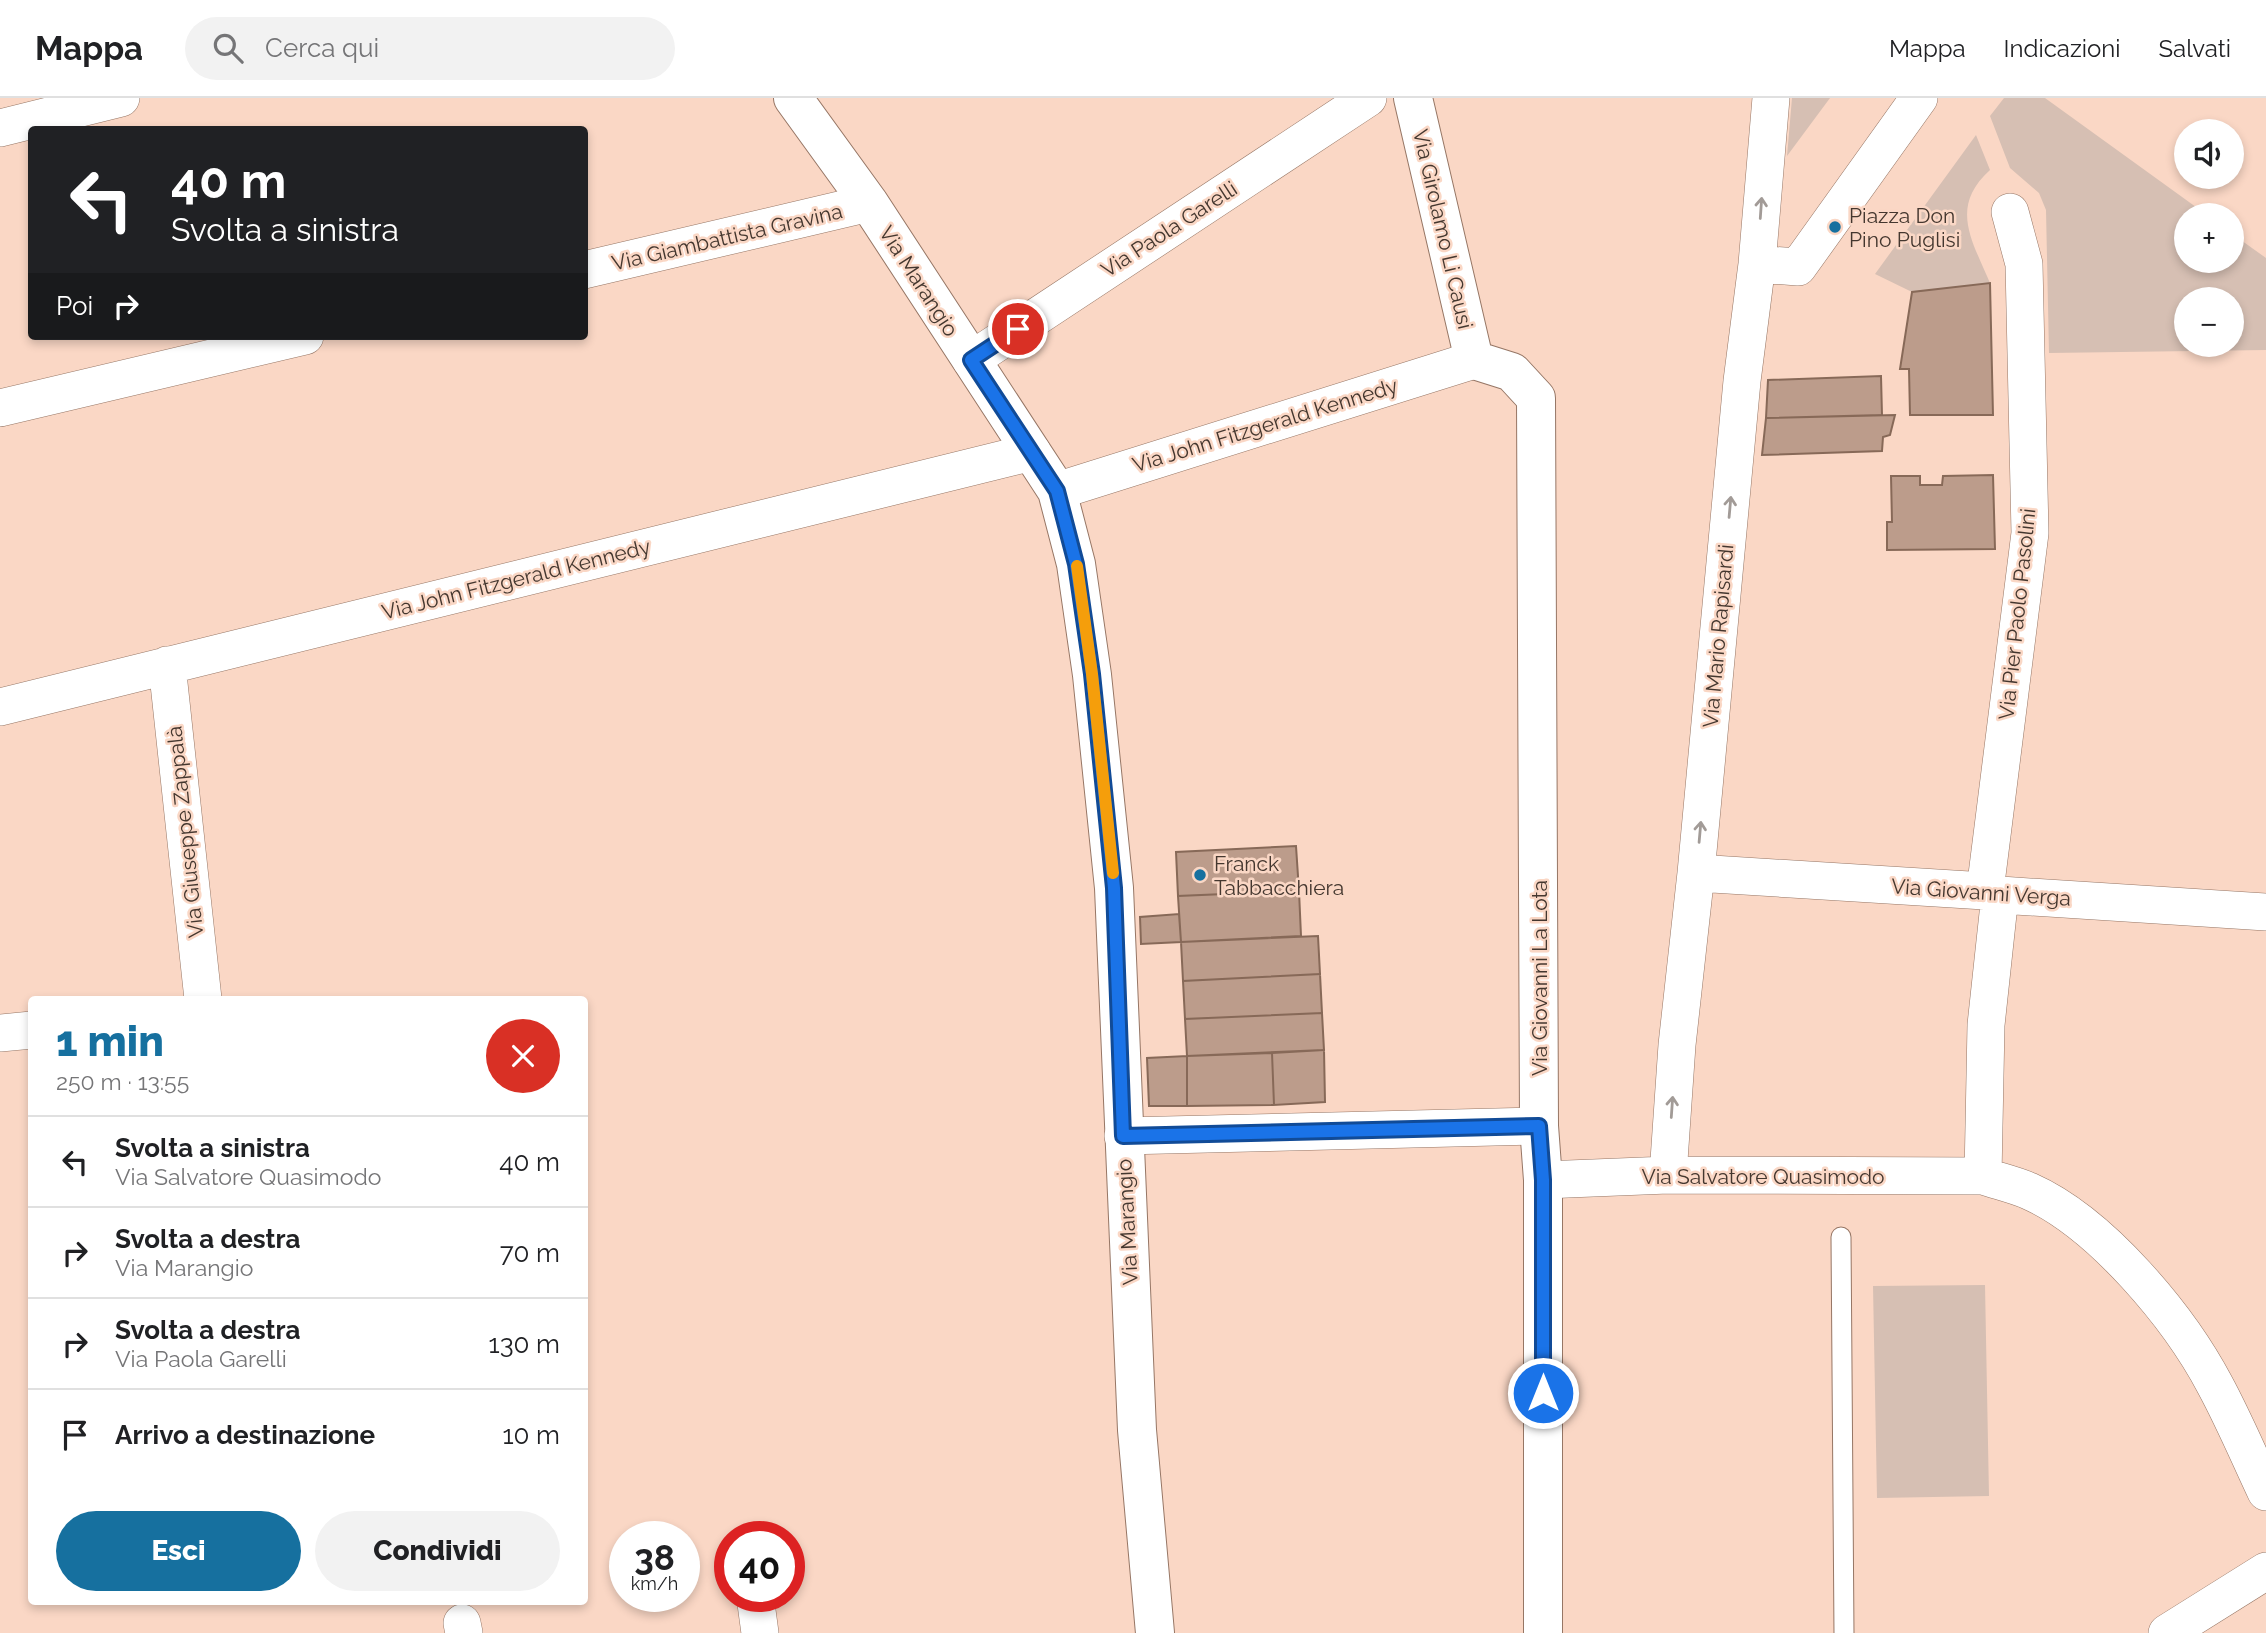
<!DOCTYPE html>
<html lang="it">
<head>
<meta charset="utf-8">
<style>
  body { margin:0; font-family:Raleway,sans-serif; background:#f2f2f2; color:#202124; height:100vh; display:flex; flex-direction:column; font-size:26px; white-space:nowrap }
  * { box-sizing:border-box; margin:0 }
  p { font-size:23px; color:#757577 }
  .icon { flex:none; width:38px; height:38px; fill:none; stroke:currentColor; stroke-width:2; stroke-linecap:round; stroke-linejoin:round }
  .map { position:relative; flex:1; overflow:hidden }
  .details { position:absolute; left:28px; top:898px; width:560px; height:609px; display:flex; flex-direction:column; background:#fff; border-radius:7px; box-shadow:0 4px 10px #0003 }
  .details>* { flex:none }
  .guide { position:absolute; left:28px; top:28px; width:560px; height:214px; border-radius:7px; box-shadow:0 4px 10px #0003; background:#202124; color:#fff; overflow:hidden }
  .buttons { position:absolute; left:2174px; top:21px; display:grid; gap:14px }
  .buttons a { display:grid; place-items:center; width:70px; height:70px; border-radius:50%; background:#fff; box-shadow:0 4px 10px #0003; font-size:35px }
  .speed { position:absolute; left:609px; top:1423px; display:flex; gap:14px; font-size:35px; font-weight:700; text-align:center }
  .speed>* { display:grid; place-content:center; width:91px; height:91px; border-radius:50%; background:#fff; box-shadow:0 4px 10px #0003; line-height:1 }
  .speed small { font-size:18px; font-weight:400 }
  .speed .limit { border:10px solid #d22; background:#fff; color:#111 }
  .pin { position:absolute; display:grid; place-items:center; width:60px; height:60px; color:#fff; margin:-30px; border:4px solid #fff; border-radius:50%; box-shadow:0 2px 7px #0007 }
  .me { position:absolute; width:77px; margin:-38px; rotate:0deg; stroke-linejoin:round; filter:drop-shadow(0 0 5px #0008) }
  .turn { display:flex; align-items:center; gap:24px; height:147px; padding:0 28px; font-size:32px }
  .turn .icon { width:91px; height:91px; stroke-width:2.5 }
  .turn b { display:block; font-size:49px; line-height:60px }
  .then { display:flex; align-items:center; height:66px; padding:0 28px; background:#0003; gap:14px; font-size:26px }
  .round { display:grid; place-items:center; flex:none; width:74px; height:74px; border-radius:37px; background:#f2f2f2 }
  .summary { display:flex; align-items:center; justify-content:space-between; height:119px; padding:0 28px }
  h1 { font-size:42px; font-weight:800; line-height:52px; color:#16709f }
  .primary-button { display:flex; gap:14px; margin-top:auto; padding:14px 28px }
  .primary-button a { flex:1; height:80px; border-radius:42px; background:#16709f; color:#fff; font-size:28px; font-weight:800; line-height:80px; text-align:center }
  .primary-button a+a { background:#f2f2f2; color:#202124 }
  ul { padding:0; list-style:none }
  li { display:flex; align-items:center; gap:21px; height:91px; padding:0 28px; border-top:2px solid #e0e0e0 }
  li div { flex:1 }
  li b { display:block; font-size:26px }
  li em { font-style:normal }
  header { display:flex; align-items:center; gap:42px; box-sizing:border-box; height:98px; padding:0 35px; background:#fff; border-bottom:2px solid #e0e0e0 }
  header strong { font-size:33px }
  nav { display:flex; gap:38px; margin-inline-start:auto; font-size:24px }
  .search { width:490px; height:63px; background:#f2f2f2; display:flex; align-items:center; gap:18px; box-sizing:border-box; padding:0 24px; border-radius:38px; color:#757577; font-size:26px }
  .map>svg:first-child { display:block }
  .green { fill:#d6bfb3; fill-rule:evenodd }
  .building { fill:#bc9c8b; stroke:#876958; stroke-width:2 }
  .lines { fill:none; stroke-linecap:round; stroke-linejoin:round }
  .service-casing { stroke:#967665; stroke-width:21 }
  .minor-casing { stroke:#967665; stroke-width:38 }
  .tertiary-casing { stroke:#967665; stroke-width:40 }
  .service { stroke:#fff; stroke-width:19 }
  .minor { stroke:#fff; stroke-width:37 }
  .tertiary { stroke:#fff; stroke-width:38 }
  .oneway { stroke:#a29b97 }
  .route-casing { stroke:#114b97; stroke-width:18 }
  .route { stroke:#1a73e8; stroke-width:12 }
  .slow { stroke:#f59e0b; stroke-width:12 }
  .poi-dot { fill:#16709f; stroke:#fad7c5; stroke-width:2.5 }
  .labels { text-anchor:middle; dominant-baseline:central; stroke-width:5; stroke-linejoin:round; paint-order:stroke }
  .poi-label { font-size:21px; fill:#44372f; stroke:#fad7c5; text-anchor:start }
  .street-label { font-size:21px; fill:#44372f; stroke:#fad7c5 }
</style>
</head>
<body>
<header>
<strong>Mappa</strong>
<div class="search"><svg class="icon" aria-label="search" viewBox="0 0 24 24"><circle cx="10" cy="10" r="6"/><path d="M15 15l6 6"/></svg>Cerca qui</div>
<nav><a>Mappa</a><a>Indicazioni</a><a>Salvati</a></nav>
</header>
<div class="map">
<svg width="2266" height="1535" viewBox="0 0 2266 1535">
  <rect width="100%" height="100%" fill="#fad7c5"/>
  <path class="green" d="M1792,0H1830L1787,58Z
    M2004,0H2045L2207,117H2186V163H2231V135L2266,160V252L2049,255L2046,112L2039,95L2010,70L1990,18ZM2186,201H2231V247H2186Z
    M1976,37L1990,72C1949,109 1972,142 1990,185L1912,194L1875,176Z
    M1985,1187L1989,1398L1877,1400L1873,1188Z"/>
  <path class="building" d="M1990,185L1993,317H1910L1909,271H1900L1912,194Z
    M1881,278L1882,317L1766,320L1768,282Z
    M1895,317L1890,337L1883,339L1882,353L1762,357L1766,320Z
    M1993,377L1995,451L1887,452V424H1892L1891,378H1920V387H1942L1943,378Z
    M1296,748L1299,793L1178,798L1176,754Z
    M1299,793L1301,838L1181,844L1178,798Z
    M1179,816L1181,844L1141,846L1140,819Z
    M1318,838L1320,876L1183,883L1181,844Z
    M1320,876L1322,915L1185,921L1183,883Z
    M1322,915L1324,952L1187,958L1185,921Z
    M1324,952L1325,1004L1274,1007L1272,955Z
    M1272,955L1274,1007L1187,1008V958Z
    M1187,958V1008H1149L1147,960Z"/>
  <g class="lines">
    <g class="service-casing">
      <path id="service" d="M1841,1139L1844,1535"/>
    </g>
    <g class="minor-casing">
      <path id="minor" d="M0,30L121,0
        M1757,166L1798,169L1919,0
        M584,172L869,105
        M971,262L1368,0
        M0,310L305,238
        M1057,393L1474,262
        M167,567L203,901
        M0,609L1032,354
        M1696,775L1985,793L2000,797L2266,814
        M1985,793L2030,435L2024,166L2010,114
        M0,935L32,932
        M1123,1038L1539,1028
        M1668,1077L1677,947L1696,775L1742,283L1757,166L1771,0
        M1983,1078L1986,927L2000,797
        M1543,1082L1668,1077L1983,1078C1998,1083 2015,1087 2029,1093C2101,1125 2179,1219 2215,1287C2234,1322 2249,1358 2266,1394
        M755,1498L760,1535
        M462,1525L464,1535
        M2167,1535L2266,1473"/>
    </g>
    <g class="tertiary-casing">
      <path id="tertiary" d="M793,0L869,105L1057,393L1076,466L1092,577L1114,790L1137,1332L1155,1535
        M1413,0L1474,262L1512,274L1536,300L1539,1028L1543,1082V1535"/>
    </g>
    <use href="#service" class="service"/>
    <use href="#minor" class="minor"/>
    <use href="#tertiary" class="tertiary"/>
  </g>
  <defs><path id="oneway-shaft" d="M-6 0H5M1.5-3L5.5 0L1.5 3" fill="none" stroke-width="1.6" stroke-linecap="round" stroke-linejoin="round" transform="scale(1.75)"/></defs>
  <g class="oneway">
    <use href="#oneway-shaft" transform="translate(1761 110) rotate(-86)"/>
    <use href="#oneway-shaft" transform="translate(1730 409) rotate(-85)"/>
    <use href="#oneway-shaft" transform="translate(1700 734) rotate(-85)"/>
    <use href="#oneway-shaft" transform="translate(1672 1009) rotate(-86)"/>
  </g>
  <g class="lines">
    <g class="route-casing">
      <path id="route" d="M1018,231L971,262L1057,393L1076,466L1092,576L1114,790L1123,1038L1539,1028L1543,1082V1295"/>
    </g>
    <use href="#route" class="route"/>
    <path class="slow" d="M1077,468L1092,576L1113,775"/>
  </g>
  <g class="poi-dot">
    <circle cx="1835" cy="129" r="7"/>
    <circle cx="1200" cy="777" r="7"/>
  </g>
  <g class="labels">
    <g class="poi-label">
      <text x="1849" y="117">Piazza Don<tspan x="1849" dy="24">Pino Puglisi</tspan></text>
      <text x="1214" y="765">Franck<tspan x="1214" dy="24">Tabbacchiera</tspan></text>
    </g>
    <g class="street-label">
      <text transform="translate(1169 131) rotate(-33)">Via Paola Garelli</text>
      <text transform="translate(1443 131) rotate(77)">Via Girolamo Li Causi</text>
      <text transform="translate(727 139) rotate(-13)">Via Giambattista Gravina</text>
      <text transform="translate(919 183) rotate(57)">Via Marangio</text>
      <text transform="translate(1265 327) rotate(-17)">Via John Fitzgerald Kennedy</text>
      <text transform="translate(516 481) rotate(-14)">Via John Fitzgerald Kennedy</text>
      <text transform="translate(2017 516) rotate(-84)">Via Pier Paolo Pasolini</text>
      <text transform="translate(1718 538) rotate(-85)">Via Mario Rapisardi</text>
      <text transform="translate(185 734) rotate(-96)">Via Giuseppe Zappalà</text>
      <text transform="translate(1981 794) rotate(4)">Via Giovanni Verga</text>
      <text transform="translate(1539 880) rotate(-90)">Via Giovanni La Lota</text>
      <text x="1763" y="1078">Via Salvatore Quasimodo</text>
      <text transform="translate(1127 1124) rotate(-93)">Via Marangio</text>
    </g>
  </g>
</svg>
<div class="buttons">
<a><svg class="icon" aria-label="sound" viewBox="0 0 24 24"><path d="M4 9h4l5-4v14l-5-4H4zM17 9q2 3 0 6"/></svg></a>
<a>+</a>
<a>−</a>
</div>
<div class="speed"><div>38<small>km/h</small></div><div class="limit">40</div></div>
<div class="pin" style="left:1018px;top:231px;background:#d93025"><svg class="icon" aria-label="arrive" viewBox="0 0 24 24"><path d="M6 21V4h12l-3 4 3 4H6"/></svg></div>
<svg class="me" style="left:1543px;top:1295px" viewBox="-20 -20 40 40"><circle r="17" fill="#1a73e8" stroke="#fff" stroke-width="3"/><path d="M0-11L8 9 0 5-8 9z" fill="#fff"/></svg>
<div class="guide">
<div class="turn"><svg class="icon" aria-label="left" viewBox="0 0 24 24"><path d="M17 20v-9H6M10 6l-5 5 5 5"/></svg><div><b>40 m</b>Svolta a sinistra</div></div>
<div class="then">Poi<svg class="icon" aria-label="right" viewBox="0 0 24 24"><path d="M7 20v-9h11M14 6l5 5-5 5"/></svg></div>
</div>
<section class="details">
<div class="summary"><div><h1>1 min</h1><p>250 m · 13:55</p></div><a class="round" style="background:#d93025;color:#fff"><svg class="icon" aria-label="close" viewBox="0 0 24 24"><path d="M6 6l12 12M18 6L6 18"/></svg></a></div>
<ul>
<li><svg class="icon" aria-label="left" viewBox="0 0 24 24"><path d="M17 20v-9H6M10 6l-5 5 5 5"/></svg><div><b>Svolta a sinistra</b><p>Via Salvatore Quasimodo</p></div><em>40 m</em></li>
<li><svg class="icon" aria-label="right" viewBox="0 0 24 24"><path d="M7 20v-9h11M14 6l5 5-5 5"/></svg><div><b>Svolta a destra</b><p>Via Marangio</p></div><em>70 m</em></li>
<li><svg class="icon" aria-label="right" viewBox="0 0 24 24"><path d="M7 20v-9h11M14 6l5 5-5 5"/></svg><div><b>Svolta a destra</b><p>Via Paola Garelli</p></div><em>130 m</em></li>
<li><svg class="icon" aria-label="arrive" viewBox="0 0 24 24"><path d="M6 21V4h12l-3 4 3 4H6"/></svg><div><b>Arrivo a destinazione</b></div><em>10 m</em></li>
</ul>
<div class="primary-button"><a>Esci</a><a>Condividi</a></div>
</section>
</div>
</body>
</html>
